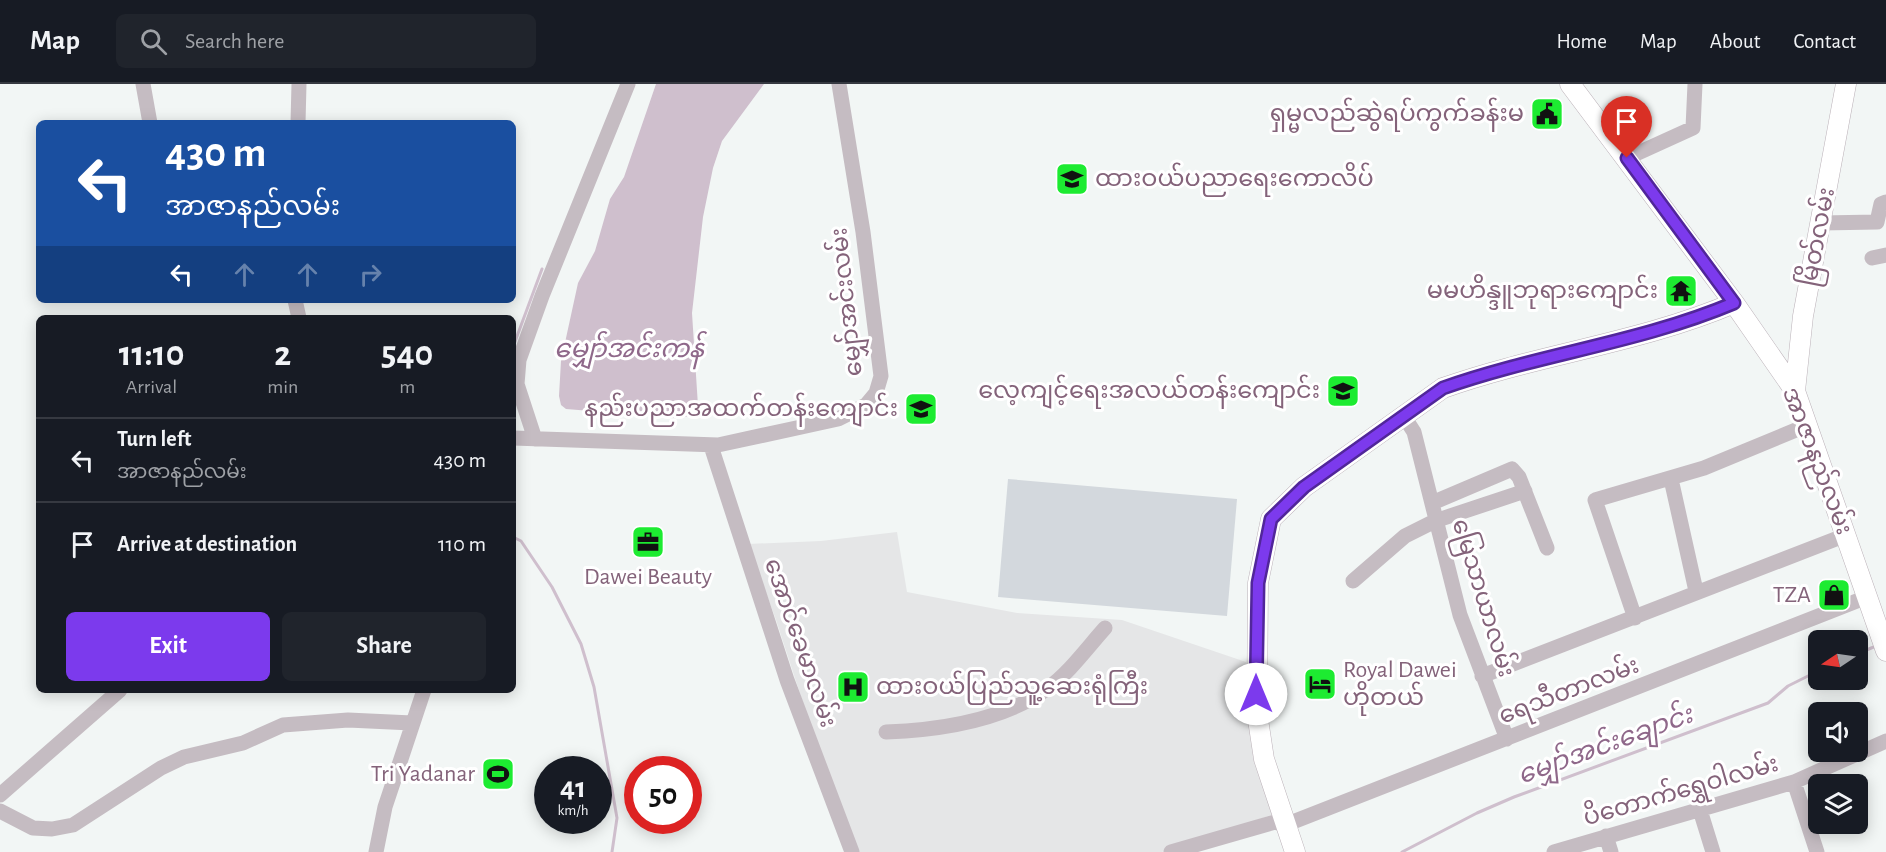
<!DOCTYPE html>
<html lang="en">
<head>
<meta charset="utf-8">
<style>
  body { margin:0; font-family:"Alegreya Sans","Noto Sans Myanmar",sans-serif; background:#20242c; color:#f1f3f6; height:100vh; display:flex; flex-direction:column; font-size:22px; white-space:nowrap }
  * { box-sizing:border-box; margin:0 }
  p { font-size:20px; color:#9ea1a6 }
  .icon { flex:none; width:33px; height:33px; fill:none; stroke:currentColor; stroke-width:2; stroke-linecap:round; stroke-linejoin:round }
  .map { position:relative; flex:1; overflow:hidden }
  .panel { position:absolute; left:36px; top:231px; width:480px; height:378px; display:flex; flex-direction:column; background:#171b24; border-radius:9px; box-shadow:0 3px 15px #0003 }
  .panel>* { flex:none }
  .hud { position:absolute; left:36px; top:36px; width:480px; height:183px; border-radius:9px; box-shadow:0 3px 15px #0003; background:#1a4fa0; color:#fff; overflow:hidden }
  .needle { width:39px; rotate:257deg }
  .buttons { position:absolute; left:1808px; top:546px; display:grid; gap:12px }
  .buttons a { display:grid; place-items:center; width:60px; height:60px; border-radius:9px; background:#171b24; box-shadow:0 3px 15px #0003; font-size:30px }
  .speed { position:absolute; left:534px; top:672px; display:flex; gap:12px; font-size:30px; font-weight:700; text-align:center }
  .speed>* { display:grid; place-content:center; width:78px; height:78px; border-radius:50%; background:#171b24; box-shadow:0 3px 15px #0003; line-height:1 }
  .speed small { font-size:15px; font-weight:400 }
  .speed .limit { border:9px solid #d22; background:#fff; color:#111 }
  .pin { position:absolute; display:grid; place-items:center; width:51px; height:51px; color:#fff; margin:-62px -26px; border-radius:50% 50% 50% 0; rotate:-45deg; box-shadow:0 0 6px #0007 }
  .pin .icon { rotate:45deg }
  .me { position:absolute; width:66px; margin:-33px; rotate:0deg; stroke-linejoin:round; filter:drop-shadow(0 0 4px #0008) }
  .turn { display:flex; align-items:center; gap:21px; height:126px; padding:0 30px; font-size:27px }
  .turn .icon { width:78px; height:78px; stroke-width:2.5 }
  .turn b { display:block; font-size:42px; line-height:51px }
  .lanes { display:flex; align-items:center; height:57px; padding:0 30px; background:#0003; justify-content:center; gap:30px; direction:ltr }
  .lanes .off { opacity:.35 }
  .eta { display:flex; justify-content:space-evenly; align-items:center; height:102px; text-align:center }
  .eta b { font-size:36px; font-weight:700; line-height:42px }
  .button { display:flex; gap:12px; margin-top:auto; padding:12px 30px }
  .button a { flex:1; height:69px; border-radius:9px; background:#7c3aed; color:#fff; font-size:24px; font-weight:700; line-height:69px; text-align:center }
  .button a+a { background:#20242c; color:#f1f3f6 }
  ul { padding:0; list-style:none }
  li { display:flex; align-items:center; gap:18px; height:84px; padding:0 30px; border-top:2px solid #363941 }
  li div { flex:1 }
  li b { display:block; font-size:22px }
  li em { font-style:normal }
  header { display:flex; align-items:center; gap:36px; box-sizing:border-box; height:84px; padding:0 30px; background:#171b24; border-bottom:2px solid #363941 }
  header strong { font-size:28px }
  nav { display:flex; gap:33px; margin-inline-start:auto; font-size:21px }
  .search { width:420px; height:54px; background:#20242c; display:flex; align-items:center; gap:15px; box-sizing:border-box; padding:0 21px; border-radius:9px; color:#9ea1a6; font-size:22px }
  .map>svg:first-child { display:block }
  .built { fill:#e5e6e7 }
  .green { fill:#d3d8dd }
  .water { fill:#cfbfcd }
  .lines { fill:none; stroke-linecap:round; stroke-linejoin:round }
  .stream { stroke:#cfbfcd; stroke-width:3 }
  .major-casing { stroke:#bbb1b8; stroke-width:21 }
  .minor { stroke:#c5bcc2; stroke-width:15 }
  .major { stroke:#fff; stroke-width:20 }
  .route-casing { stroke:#51269a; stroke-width:15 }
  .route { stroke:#7c3aed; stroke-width:10 }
  .labels { text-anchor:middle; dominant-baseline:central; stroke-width:6; stroke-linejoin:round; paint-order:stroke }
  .poi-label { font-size:24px; fill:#84637a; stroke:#fff; text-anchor:end }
  .street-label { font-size:24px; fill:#84637a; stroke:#fff }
  .water-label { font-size:26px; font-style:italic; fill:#8f688a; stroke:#fff }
</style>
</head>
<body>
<header>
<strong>Map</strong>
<div class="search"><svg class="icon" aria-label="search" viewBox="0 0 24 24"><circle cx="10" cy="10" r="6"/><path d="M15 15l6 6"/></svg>Search here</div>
<nav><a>Home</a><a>Map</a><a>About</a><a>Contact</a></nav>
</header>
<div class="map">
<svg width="1886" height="768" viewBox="0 0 1886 768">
  <rect width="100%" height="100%" fill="#f2f6f5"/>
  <path class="built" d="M897,448L907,508L1017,529L1122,536L1246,578L1250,613L1274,730L1162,768H858L825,686L776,536L748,460L821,457Z"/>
  <path class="green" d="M1008,395L1237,415L1227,532L998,513Z"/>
  <path class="water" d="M656,0H764L722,57L713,84L703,133L692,229L698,322L690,332L677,334L566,325L561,321L559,312L561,277L578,199L595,167L610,115L624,93Z"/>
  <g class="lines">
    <path class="stream" d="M513,263L542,185
      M513,453L521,457L552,503L581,560L594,603L617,734L612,768
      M1857,570L1876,562
      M1402,768L1477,729L1514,713L1768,619L1788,602L1818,587"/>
    <g class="major-casing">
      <path id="major" d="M1570,0L1734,219L1795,307L1886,567
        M1795,307L1803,232L1846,0
        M1295,768L1264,675L1257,629L1258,499L1271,435L1304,403L1443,304C1539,270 1640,259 1734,219"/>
    </g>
    <path class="minor" d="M143,0L150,39
      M298,39L299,0
      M1627,74L1693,44L1695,0
      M1821,139L1877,138L1881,120L1886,118
      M1872,174L1886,171
      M295,216L299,234
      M1403,331L1414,348L1460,531L1507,655
      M513,354L718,361L838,335L866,321L876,309L881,292L863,148L839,0
      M535,355L517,300L519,276L542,212L628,0
      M711,362L787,596L852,768
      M1671,395L1696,507
      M1432,419L1512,385L1519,393L1547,464
      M1353,497L1405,452L1435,437L1525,407
      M1635,534L1595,416L1704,384L1808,341
      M1482,592L1846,451
      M886,648C939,646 1003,637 1048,604C1069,589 1087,564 1105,544
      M1794,698L1817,768
      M0,711L120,606
      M1700,726L1713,768
      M0,727L33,744L52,745L73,741L161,684L184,673L243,659L283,641L348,636L412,639
      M1606,752L1611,768
      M376,768L385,723L424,606
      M1171,768L1275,738L1285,741L1867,513
      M1554,768L1794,698L1886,657"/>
    <use href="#major" class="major"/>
  </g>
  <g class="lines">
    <g class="route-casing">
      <path id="route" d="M1256,610L1258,499L1271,435L1304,403L1443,304C1539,270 1639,259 1734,219L1627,74"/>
    </g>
    <use href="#route" class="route"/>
  </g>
  <defs>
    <g id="civic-square" transform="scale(1.725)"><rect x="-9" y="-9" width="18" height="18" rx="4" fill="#1deb31" stroke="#fff"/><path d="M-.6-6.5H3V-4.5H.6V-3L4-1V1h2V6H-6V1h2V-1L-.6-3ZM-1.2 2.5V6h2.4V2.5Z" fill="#111"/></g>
    <g id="university-square" transform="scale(1.725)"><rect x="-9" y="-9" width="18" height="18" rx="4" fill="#1deb31" stroke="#fff"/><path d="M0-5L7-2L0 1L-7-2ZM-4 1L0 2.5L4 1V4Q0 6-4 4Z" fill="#111"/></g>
    <g id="temple-square" transform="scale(1.725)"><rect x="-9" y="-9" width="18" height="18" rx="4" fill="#1deb31" stroke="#fff"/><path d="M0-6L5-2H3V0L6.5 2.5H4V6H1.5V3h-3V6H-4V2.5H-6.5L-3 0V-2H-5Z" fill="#111"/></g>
    <g id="school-square" transform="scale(1.725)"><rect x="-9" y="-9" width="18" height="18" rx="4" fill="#1deb31" stroke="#fff"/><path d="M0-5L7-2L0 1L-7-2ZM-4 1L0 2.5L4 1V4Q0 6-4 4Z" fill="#111"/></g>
    <g id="office-square" transform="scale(1.725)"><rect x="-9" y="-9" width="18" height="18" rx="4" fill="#1deb31" stroke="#fff"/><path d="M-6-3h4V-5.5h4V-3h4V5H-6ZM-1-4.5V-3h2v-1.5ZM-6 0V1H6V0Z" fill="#111"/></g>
    <g id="shop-square" transform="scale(1.725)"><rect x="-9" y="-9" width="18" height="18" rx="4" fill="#1deb31" stroke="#fff"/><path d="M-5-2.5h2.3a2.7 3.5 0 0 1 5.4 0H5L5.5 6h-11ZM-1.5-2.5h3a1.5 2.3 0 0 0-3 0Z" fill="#111"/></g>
    <g id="hotel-square" transform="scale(1.725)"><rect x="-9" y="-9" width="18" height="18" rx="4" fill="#1deb31" stroke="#fff"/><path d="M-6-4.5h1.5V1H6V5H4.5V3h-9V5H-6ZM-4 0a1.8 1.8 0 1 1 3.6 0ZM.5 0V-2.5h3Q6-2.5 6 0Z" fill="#111"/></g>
    <g id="hospital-square" transform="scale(1.725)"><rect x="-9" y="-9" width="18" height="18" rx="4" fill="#1deb31" stroke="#fff"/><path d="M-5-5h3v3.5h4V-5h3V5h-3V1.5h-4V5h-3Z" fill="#111"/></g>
    <g id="stadium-square" transform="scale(1.725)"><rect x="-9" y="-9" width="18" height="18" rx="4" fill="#1deb31" stroke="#fff"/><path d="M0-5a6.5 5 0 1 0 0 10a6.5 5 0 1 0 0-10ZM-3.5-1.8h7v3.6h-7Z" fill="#111"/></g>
  </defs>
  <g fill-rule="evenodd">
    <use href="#civic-square" x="1547" y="30"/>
    <use href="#university-square" x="1072" y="95"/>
    <use href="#temple-square" x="1681" y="207"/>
    <use href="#school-square" x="1343" y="307"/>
    <use href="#school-square" x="921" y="325"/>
    <use href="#office-square" x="648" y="458"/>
    <use href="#shop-square" x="1834" y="511"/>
    <use href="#hotel-square" x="1320" y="600"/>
    <use href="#hospital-square" x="853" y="603"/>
    <use href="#stadium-square" x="498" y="690"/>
  </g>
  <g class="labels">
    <g class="poi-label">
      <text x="1524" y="30">ရှမ္မလည်ဆွဲရပ်ကွက်ခန်းမ</text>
      <text x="1095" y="95" text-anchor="start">ထားဝယ်ပညာရေးကောလိပ်</text>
      <text x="1658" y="207">မမဟိန္ဒူဘုရားကျောင်း</text>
      <text x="1320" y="307">လေ့ကျင့်ရေးအလယ်တန်းကျောင်း</text>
      <text x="898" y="325">နည်းပညာအထက်တန်းကျောင်း</text>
      <text x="648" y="493" text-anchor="middle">Dawei Beauty</text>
      <text x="1811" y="511">TZA</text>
      <text x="1343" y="586" text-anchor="start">Royal Dawei<tspan x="1343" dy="28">ဟိုတယ်</tspan></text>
      <text x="876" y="603" text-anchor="start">ထားဝယ်ပြည်သူ့ဆေးရုံကြီး</text>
      <text x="475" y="690">Tri Yadanar</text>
    </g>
    <g class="street-label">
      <text transform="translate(1818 153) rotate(-79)">မြိတ်လမ်း</text>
      <text transform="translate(847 218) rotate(-96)">မျှော်အင်းလမ်း</text>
      <text transform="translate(1817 377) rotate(69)">အာဇာနည်လမ်း</text>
      <text transform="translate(1483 514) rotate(73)">မြေသာယာလမ်း</text>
      <text transform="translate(800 559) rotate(71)">အောင်ခေမာလမ်း</text>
      <text transform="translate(1569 607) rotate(-21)">ရေသီတာလမ်း</text>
      <text transform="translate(1681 707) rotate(-16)">ပိတောက်ရွှေဝါလမ်း</text>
    </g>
    <g class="water-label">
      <text x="629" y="265">မျှော်အင်းကန်</text>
      <text transform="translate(1605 661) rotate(-20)">မျှော်အင်းချောင်း</text>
    </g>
  </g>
</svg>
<div class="buttons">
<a><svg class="needle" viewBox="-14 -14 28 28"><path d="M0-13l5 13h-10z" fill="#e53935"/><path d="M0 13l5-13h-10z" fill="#9ea1a6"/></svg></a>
<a><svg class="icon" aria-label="sound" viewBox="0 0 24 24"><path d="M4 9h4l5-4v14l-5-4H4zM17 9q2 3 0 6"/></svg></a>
<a><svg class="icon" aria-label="layers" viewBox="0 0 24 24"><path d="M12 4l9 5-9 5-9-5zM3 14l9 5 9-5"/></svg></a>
</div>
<div class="speed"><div>41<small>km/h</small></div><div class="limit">50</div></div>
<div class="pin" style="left:1627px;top:74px;background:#d93025"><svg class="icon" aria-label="arrive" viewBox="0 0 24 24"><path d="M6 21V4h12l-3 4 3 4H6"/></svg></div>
<svg class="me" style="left:1256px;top:610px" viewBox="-20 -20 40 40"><circle r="19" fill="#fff"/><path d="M0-13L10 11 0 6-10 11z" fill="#7c3aed"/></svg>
<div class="hud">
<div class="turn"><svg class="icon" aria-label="left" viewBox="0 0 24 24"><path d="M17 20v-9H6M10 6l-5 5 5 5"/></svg><div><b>430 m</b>အာဇာနည်လမ်း</div></div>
<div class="lanes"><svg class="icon" aria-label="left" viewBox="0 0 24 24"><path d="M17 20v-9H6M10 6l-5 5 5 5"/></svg><svg class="icon off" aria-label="ahead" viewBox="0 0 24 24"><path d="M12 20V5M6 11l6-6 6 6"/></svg><svg class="icon off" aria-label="ahead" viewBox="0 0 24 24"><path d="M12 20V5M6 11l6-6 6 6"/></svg><svg class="icon off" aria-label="right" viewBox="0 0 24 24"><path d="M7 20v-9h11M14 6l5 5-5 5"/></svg></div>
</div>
<section class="panel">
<div class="eta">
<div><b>11:10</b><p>Arrival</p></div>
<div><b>2</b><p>min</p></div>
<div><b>540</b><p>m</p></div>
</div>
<ul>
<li><svg class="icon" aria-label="left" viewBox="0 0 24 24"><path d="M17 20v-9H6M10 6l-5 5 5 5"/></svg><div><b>Turn left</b><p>အာဇာနည်လမ်း</p></div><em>430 m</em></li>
<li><svg class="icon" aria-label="arrive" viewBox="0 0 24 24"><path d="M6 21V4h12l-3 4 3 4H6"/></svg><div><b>Arrive at destination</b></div><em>110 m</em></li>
</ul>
<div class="button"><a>Exit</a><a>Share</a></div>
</section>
</div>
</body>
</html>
